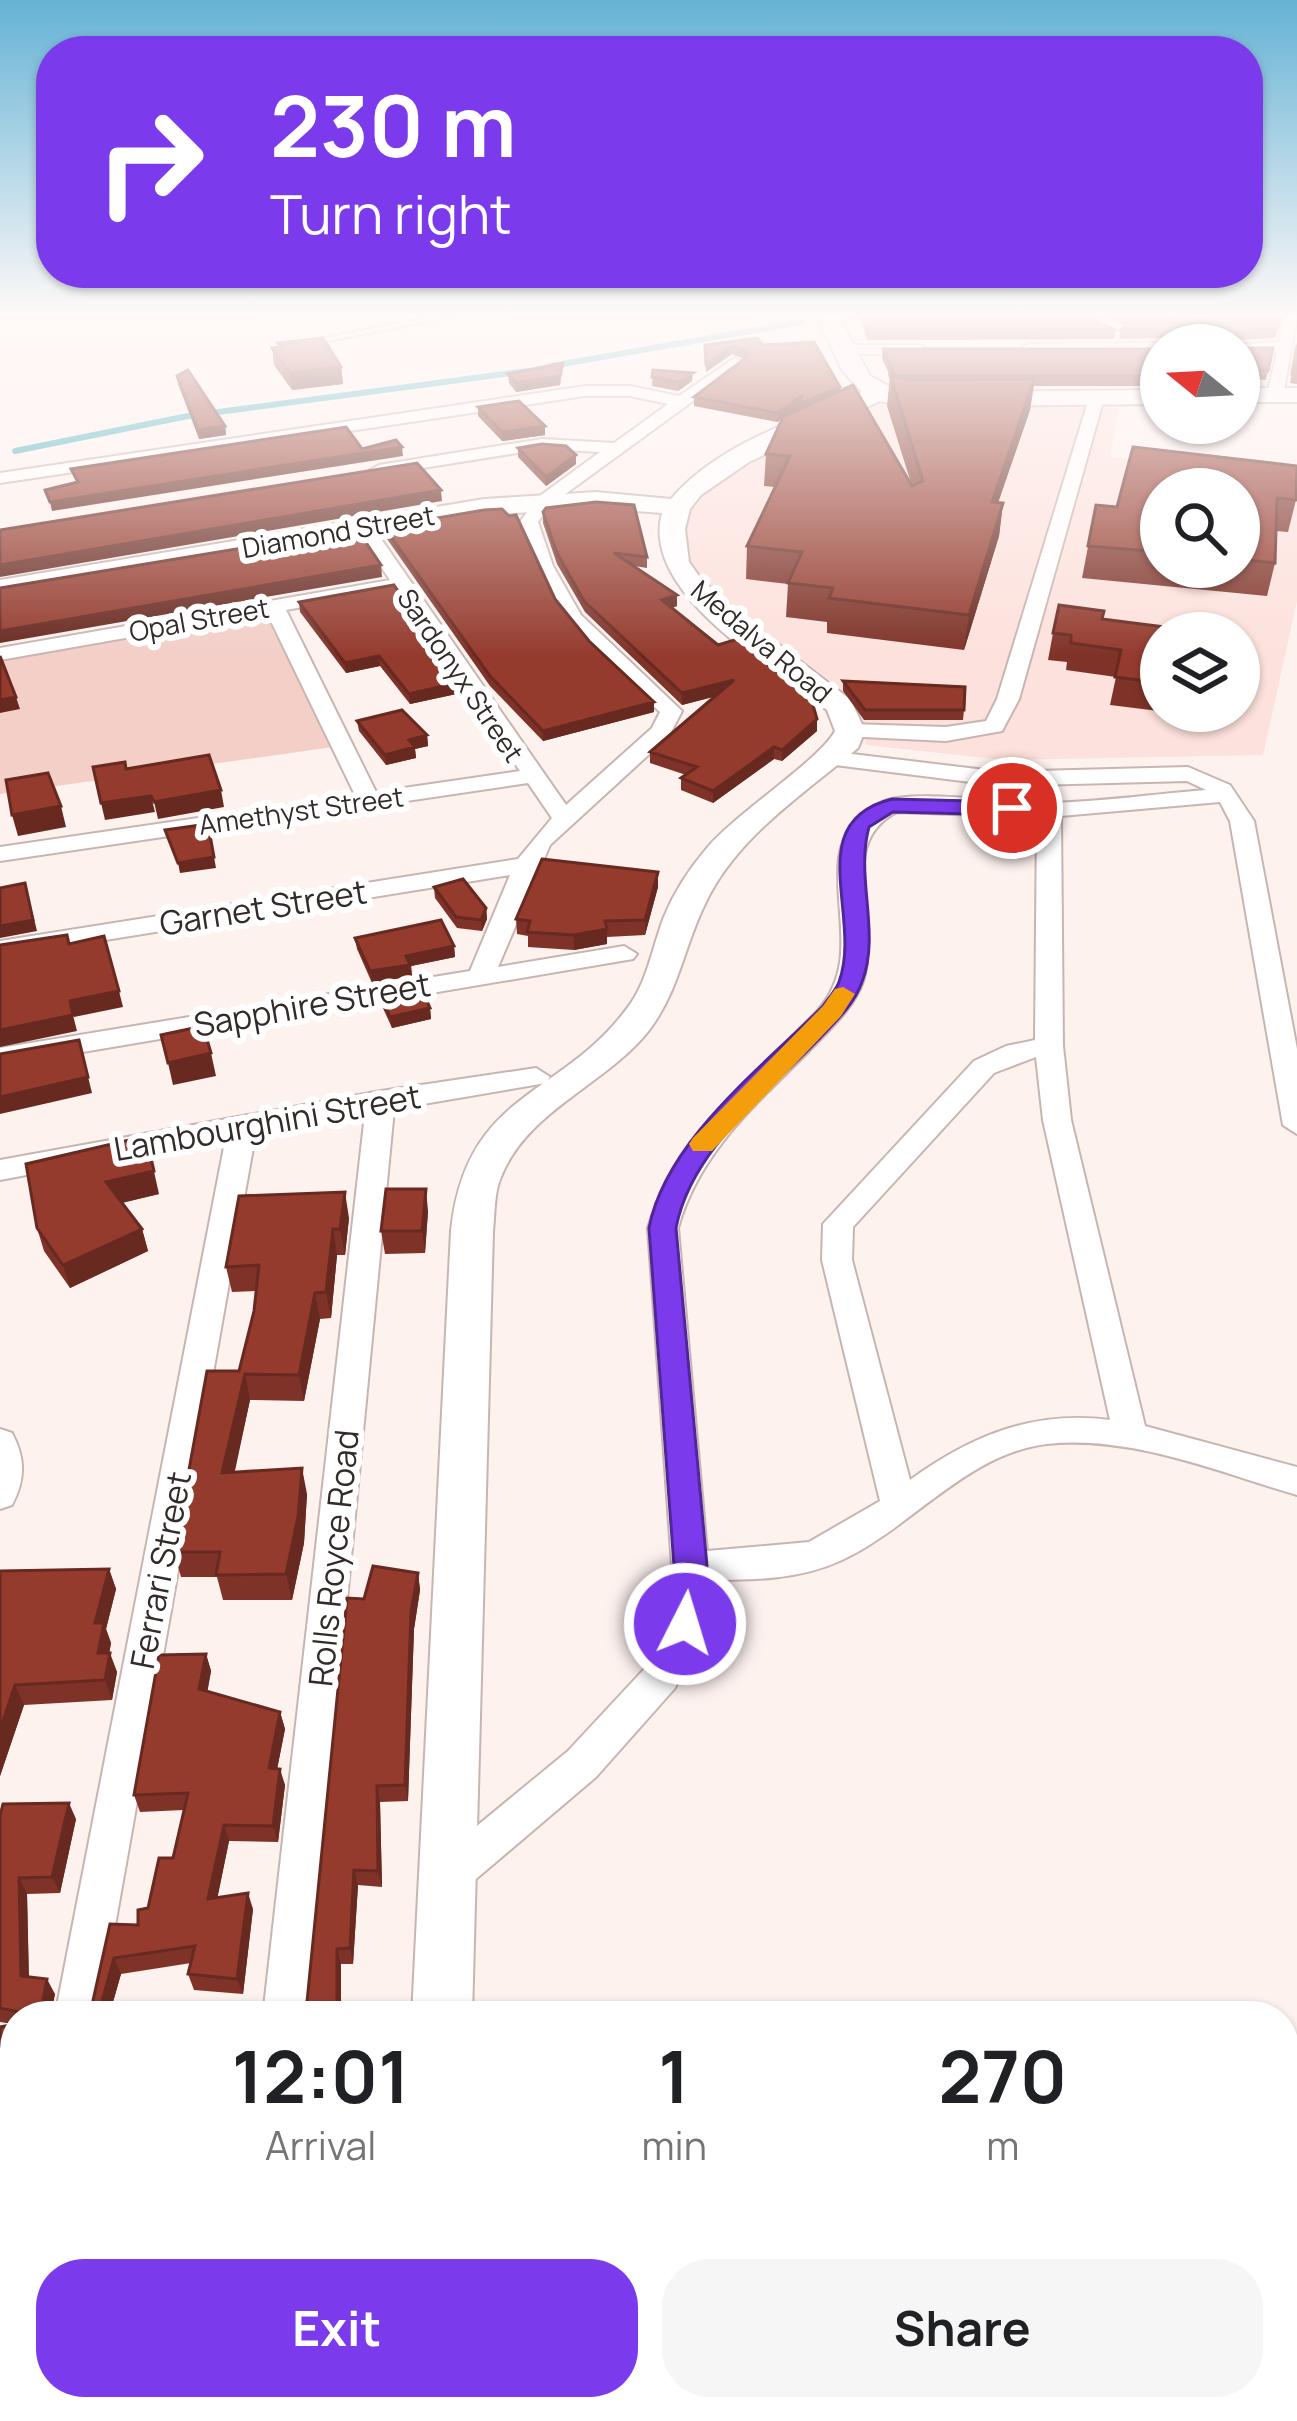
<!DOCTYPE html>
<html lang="en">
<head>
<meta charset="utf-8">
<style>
  body { margin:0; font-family:Manrope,sans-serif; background:#f6f6f6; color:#202124; height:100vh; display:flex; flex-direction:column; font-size:45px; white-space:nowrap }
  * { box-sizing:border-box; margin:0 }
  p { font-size:39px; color:#757577 }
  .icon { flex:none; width:66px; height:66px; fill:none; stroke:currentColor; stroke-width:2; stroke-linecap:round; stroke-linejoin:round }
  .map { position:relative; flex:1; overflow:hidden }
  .side { position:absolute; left:0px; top:2001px; width:1299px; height:420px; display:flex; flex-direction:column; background:#fff; border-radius:48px 48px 0 0; box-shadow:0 3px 9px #0004 }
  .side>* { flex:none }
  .guide { position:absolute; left:36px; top:36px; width:1227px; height:252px; border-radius:48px; box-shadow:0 3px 9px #0004; background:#7c3aed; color:#fff; overflow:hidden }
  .needle { width:78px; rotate:288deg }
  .tools { position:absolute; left:1140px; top:324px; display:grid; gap:24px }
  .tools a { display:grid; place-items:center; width:120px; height:120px; border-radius:50%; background:#fff; box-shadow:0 3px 9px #0004; font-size:60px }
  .pin { position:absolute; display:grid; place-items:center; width:102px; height:102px; color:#fff; margin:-51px; border:6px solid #fff; border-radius:50%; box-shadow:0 3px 12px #0007 }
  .me { position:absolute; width:132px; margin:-66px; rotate:5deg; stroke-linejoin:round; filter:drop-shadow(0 0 9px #0008) }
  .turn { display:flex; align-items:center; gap:42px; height:252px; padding:0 36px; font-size:54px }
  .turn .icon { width:156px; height:156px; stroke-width:2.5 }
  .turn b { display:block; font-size:84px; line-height:102px }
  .eta { display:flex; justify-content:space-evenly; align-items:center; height:204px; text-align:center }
  .eta b { font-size:72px; font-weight:700; line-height:84px }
  .cta { display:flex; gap:24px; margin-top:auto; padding:24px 36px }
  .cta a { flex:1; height:138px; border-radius:48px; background:#7c3aed; color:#fff; font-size:48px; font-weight:700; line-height:138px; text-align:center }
  .cta a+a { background:#f6f6f6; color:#202124 }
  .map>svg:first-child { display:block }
  .built { fill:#fde1dc; fill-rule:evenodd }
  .green { fill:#f3cfc8 }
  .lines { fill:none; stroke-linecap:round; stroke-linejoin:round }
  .stream { stroke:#41afb8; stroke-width:6 }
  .lane-casing { stroke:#c8b5b1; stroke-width:5 }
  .street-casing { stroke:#c8b5b1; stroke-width:4 }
  .secondary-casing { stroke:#c8b5b1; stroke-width:4 }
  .lane { fill:#fff; fill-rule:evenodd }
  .street { fill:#fff; fill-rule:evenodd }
  .secondary { fill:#fff; fill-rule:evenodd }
  .wall { fill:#7f3328; fill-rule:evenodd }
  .shaded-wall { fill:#682920 }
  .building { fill:#943b2e; stroke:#682920; stroke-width:3 }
  .route { fill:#7c3aed; stroke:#51269a; stroke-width:3 }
  .slow { fill:#f59e0b }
  .labels { text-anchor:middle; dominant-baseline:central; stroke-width:12; stroke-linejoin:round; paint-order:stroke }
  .far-street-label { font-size:27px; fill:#322b29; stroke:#fff }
  .street-label { font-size:33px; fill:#322b29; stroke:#fff }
</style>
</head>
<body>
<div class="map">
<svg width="1297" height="2421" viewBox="0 0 1297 2421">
  <rect width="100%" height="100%" fill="#fef2ef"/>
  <path class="built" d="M875,404L1119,408L1110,457L1297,473V601L1263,755L1004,760L866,745L862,710L846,693L711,590L687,562L685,516L712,488L782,441ZM1161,489H1239V567H1161ZM1161,633H1239V711H1161Z"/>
  <path class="green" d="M265,611L333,747L0,794V657Z"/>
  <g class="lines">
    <path class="stream" d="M551,366L801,322
      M15,451L188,416L527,371"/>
    <g class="lane-casing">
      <path id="lane" d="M434,317H451L315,343L311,341Z"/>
    </g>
    <g class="street-casing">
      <path id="street" d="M1284,317H1297L1283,395L1275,400L1267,395L1277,352H1239V345H1233L1279,342Z
        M1028,344L1161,343L1167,345H1161V353L1022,352L1020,349Z
        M842,345H920L928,350L920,355L836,353L834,350Z
        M735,358L743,363L741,366L549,506L538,522L553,566L581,615L682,711L669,736L550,845L498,967L624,946L637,954L633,959L0,1066V1048L470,971L510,875L0,957V941L518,859L552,818L528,783L0,861V847L355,795L267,613L0,660V648L390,580L354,527L370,523L566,805L652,728L660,712C590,646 549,617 520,522L537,498L600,452L542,449L379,475L370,470L379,465L542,439L614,443L668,404L630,396H585L0,483V473L585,386H630L679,396ZM397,590L520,771L376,792L286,610Z
        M1090,395L1104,398L1019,699L1002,731L946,741L842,736L839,731L850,724L946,727L986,721L997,699Z
        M827,751L1002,772L1188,767L1230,785L1254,821L1297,1049V1134L1283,1125L1230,821L1220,802L1061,816L1063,1046L1071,1120L1145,1426L1297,1467V1495C1218,1472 1131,1435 1047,1444C968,1453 911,1528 842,1560C799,1580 753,1580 707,1580L703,1624L675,1688L596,1777L463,1890L448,1896L433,1890L427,1876L433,1862L568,1751L648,1665L667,1624L672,1566L648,1228C676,1133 754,1079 819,1009C858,963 833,911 839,857C843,831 858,811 882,802C914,788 1009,804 1048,803C1101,802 1154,794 1206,790L1187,781L1002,786L819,763V753ZM897,812L1037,817L1035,1040L1006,1046L974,1061L823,1224L822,1260L880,1501L809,1542L707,1551L678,1228C699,1153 754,1106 807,1053C826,1033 848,1014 860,989C886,933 831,845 897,812ZM1036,1057L1043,1120L1110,1420C1033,1410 971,1436 910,1480L852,1260L853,1227L994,1073Z
        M536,1068L550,1077L546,1083L394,1109L307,2016H263L365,1114L256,1131L99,2016H55L226,1137L0,1180V1160L381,1091Z
        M0,1429L12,1433C25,1458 26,1478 12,1505L0,1509Z
        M15,2107V2153L0,2159V2113Z
        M15,2331V2381L0,2387V2337Z
        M221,2406H271L269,2421H219Z
        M623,2406H673L674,2421H624Z"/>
    </g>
    <g class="secondary-casing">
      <path id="secondary" d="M817,317H839L870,376L913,399L901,406L880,401L749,462L701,495L690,509L685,529L689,562L701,579L740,615L851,700L865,731L858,748C804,794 736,837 705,904C684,947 679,990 650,1029C608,1084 527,1110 501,1177C494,1193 495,1213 493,1231L472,2016H412L451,1231C466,1088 564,1099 631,1003C648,978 653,945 664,917C674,892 690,868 707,848C735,814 821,759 835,731L827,710C772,668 640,593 662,513L596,508L484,515L0,596V580L484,499L596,492L671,499C718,444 797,420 862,392L842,370Z
        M1239,388H1297V402H1239Z
        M1161,390V404L976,406L964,399L976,392Z
        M392,2406H462L461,2421H391Z"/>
    </g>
    <use href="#lane" class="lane"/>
    <use href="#street" class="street"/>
    <use href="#secondary" class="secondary"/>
  </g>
  <path class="wall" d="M860,317H1086L1116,330L1114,339L867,340Z
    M1105,317H1282L1275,338L1168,343L1161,338L1119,339L1121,330L1125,326Z
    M1297,342V384L1290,383Z
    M278,343L341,367L343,384L292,390L274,365L272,348L278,347Z
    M705,345H763L840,387V391L911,483L887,406L890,376L882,358L883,349H1161V386H1034L1030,410L998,502L1003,503L999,536L964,650L827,633V622L786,617L788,584L746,579L747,546L775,487L764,486L766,454L783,418L777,422L694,406V397L744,359L732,354L706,372Z
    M1239,346L1241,348H1273L1266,380L1239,377Z
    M563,363L560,385L516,392L509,383L508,374Z
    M653,370L692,381L678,391L652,386Z
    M177,376L225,426L226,435L199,439L178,384Z
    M478,407L545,426V435L502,441L478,416Z
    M1133,447L1296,500L1288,532L1276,531L1275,563L1267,596L1082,578L1096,505L1117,507ZM1161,489H1239V567H1161Z
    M518,448L576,455V464L546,486L518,457Z
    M543,512L647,557V568L634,566L677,606L672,608L817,731L782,761L774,759L713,803L681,790V778L686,775L650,763V752L715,696L682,705L585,612L557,564L543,523Z
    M384,527L555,599L589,641L654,702V712L543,741L490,686L385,536Z
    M299,602L461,693L410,704L380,666L346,673L300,612Z
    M1102,619L1161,633V711H1200L1199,716L1110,705L1116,677L1066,670L1067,662L1048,660L1053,633Z
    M843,681L964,710L963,720H864L843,691Z
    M357,721L427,735L428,746L415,749L416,758L386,765L359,731Z
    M658,872V887L645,935L607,937V944L574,950L528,947V936L517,934L516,919Z
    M434,887L486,908L487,919L482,931L457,928L435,898Z
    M355,938L454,946L455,957L411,966L412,976L372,983L357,949Z
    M381,995L430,1008L431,1019L392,1028L382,1006Z
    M26,1164L159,1194L122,1203L142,1229L148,1251L70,1288L44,1251L37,1228Z
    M428,1211L425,1253L385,1254L381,1231Z
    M349,1218L345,1255H337L331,1318L320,1319L304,1401L250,1400L234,1472L307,1494L304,1543L292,1600H223L217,1577H181L174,1552L239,1371L254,1311L256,1291L232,1292L226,1267Z
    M109,1569L116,1589L106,1629L111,1643L109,1653L117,1672L112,1700L24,1705L0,1776V1571Z
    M418,1573L420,1590L414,1629L408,1801L380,1802L382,1887L358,1885L353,1964H341V2016H286L307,2002L364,1599Z
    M206,1654L211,1671L207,1691L280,1712L285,1729L277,1769L285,1785L278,1842L229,1841L217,1898L253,1909L243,1994L194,1990L188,1974L191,1963L121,1974L109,2016H15V2105L0,2108V2027L13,2024L0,2022V1816L76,1819L60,1893L27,1894L29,1977L55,1994L52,2005H92L110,1924L138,1925L173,1858L184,1810L140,1812L134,1795Z"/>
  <path class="shaded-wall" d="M733,346L732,354L706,372V364Z
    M563,363L560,385L516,392V383Z
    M341,367L343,384L292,390L290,373Z
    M693,373L692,381L678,391V382Z
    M1034,379L1030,410L987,535L992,502Z
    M840,387L839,396L798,413V407L777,422V413L803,395Z
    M225,426L226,435L199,439L198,430Z
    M545,426V435L502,441V432Z
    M402,447L403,456L52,511L50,502Z
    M576,455V464L546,486V477Z
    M441,490L442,501L0,577V565Z
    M1003,503L999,536L964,650L969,615Z
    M381,565L382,577L0,643V631Z
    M677,595V606L662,611V600Z
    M379,656L380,666L346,673L345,663Z
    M734,680L733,692L682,705V693Z
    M460,682L461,693L410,704L409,694Z
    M16,697L20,709L0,713V700Z
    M654,702V712L543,741V731Z
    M817,719V731L782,761V750Z
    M427,735L428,746L415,749L416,758L386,765L385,755L409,740Z
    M774,747V759L713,803V791Z
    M221,790L224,807L158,819L154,802Z
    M151,796L155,812L105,820L101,803Z
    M61,806L66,827L18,836L12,815Z
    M214,857L216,868L180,873L178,863Z
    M658,872V887L645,935V920Z
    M28,894L37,931L0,938V926Z
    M486,908L487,919L482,931L481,920Z
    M607,929V944L574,950V935Z
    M454,946L455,957L411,966L412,976L372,983L370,971L406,956Z
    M119,991L123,1007L74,1017L70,1001Z
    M430,1008L431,1019L392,1028L390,1017Z
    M73,1015L77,1031L0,1047V1030Z
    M79,1040L92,1093L0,1114V1097Z
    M211,1053L216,1076L173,1085L168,1063Z
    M151,1158L159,1194L112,1205L106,1182Z
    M426,1189L428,1211L425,1253L422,1231Z
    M345,1192L349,1218L345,1255L340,1229Z
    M142,1229L148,1251L70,1288L63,1265Z
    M333,1229L337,1255L331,1318L326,1292Z
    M315,1293L320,1319L304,1401L299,1375Z
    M245,1374L250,1400L229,1499L222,1473Z
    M302,1468L307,1494L304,1543L292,1600L286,1574Z
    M109,1569L116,1589L106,1629L111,1643L106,1672L98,1653L95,1623Z
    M418,1573L420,1590L414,1629L408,1801L405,1785L411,1612Z
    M110,1653L117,1672L112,1700L105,1680Z
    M206,1654L211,1671L205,1706L199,1689Z
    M15,1685L24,1705L0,1776V1730Z
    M280,1712L285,1729L274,1785L269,1768Z
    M280,1769L285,1785L278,1842L273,1826Z
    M377,1786L380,1802L382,1887L378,1871Z
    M69,1803L76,1819L60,1893L52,1877Z
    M224,1825L229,1841L214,1915L208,1899Z
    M354,1870L358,1885L353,1964L350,1948Z
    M19,1878L27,1894L29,1991L21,1976Z
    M248,1893L253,1909L243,1994L237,1979Z
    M337,1949L341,1964V2016H337Z
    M114,1958L121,1974L109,2016H98Z
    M47,1979L55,1994L51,2015L43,2000Z
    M15,2036V2092L11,2086Z
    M0,2241L9,2265L0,2270Z
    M59,2406H68L71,2421H61Z"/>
  <path class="building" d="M864,317H1086L1116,330L868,332Z
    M1126,317H1281L1277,329L1235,332L1230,336L1238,345H1166L1173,337L1163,330H1121L1131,319Z
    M323,338L341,367L290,373L272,348L280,347L278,343Z
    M757,338L763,345L814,342L840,387L798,405L803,395L777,413L694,397L747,357L746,351L733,346L706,364L705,345Z
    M1297,345V375L1292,374Z
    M1239,346L1241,348H1273L1268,371L1239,368Z
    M883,349H1161V376H895Z
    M563,363L560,376L516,383L508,374Z
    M188,370L225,426L198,430L177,376Z
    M653,370L693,373L678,382L652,377Z
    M890,375L909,380L1034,379L992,502L1003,503L969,615L829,598L833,588L788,583L802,552L747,546L790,456L766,454L783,417L853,385L912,486L923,481Z
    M519,401L545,426L502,432L478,407Z
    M346,427L362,449L396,440L402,447L50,502L45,490L78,482L71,469Z
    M542,444L566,446L576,455L546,477L518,448Z
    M1133,447L1297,466L1296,500L1277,498L1275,563L1239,559V489H1161V552L1088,546L1096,505L1117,507Z
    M417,463L441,490L0,565V530Z
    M596,502L634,505L647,557L614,553L677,595L662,600L718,645L738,639L809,691L817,719L782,750L774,747L713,791L681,778L697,767L650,752L734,680L682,693L584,601L557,553L543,512L546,508Z
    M502,509L509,516L516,515L555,599L589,641L654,702L543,731L490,676L384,527L484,510Z
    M357,529L381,565L0,631V588Z
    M394,585L460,682L409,694L379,656L345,663L299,602Z
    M1059,605L1104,611L1102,619L1212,633H1161V683L1115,677L1121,650L1071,643V635L1053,633Z
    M0,656L16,697L0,700Z
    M843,681L965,687L964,710H865Z
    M402,710L427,735L409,740L415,747L385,755L357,721Z
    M209,755L221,790L154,802L151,796L101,803L93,767L125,762L126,769Z
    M48,773L61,806L12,815L6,780Z
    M208,824L214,857L178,863L165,830Z
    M542,859L658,872L645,920L605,921L607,929L574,935L527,932L530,921L516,919Z
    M463,879L486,908L481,920L456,917L434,887Z
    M25,883L33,920L0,926V888Z
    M441,920L454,946L406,956L410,965L370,971L355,938Z
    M67,935L69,944L104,936L119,991L70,1001L73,1015L0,1030V945Z
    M421,988L430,1008L390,1017L381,995Z
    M203,1026L211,1053L168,1063L161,1035Z
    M79,1040L88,1077L0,1097V1054Z
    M146,1136L154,1171L106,1182L142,1229L63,1265L37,1228L26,1164Z
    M386,1189H426L422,1231H381Z
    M345,1192L340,1229H333L326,1292L315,1293L299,1375L245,1374L222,1473L302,1468L298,1517L286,1574L216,1575L220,1552H174L207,1371H239L254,1311L259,1265L226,1267L239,1196Z
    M373,1566L418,1573L411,1612L405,1785L377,1786L378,1871L354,1870L350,1948L337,1949V2016H286L287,2006L307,2002L347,1598L364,1599Z
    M109,1569L95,1623H104L98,1653H110L105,1680L15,1685L0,1730V1571Z
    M206,1654L199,1689L280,1712L269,1768L280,1769L273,1826L224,1825L208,1899L248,1893L237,1979L188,1974L195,1946L114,1958L98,2016L23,2013L0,2008V1816L3,1804L69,1803L52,1877L19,1878L21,1976L47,1979L43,2000L47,2005H92L110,1924L138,1925V1910L148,1908L159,1858H173L188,1793L134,1795L159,1655Z
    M15,2024L11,2086L0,2088V2027Z
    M15,2362V2406H59L61,2421H0V2372L4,2371L7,2365Z"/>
  <linearGradient id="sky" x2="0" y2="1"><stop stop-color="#65b2d5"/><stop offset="0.48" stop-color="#fff9f8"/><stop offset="1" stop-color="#fff9f8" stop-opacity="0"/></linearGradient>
  <rect width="1297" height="656" fill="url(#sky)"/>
  <path class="route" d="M892,799L1012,802L1023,808L1012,815L893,812L869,827C855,877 881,933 862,982C854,1005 834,1023 818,1040C765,1095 691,1150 676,1228L707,1566L697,1634L685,1638L673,1634L668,1624L674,1566L649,1228C666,1140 762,1068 823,1006C828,999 836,990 839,982C863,917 800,822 892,799Z"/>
  <path class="slow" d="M843,987L855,994L841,1016L712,1151H693L689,1144L693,1138L823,1006L835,989Z"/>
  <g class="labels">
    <g class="far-street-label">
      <text transform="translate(338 531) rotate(-10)">Diamond Street</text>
      <text transform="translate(199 619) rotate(-10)">Opal Street</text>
      <text transform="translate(762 641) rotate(40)">Medalva Road</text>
      <text transform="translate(461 675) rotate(56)">Sardonyx Street</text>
      <text transform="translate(301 810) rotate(-8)">Amethyst Street</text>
    </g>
    <g class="street-label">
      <text transform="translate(263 907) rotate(-9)">Garnet Street</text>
      <text transform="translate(312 1004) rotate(-10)">Sapphire Street</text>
      <text transform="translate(267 1122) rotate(-10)">Lambourghini Street</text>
      <text transform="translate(333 1558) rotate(-84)">Rolls Royce Road</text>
      <text transform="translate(160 1570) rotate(-79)">Ferrari Street</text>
    </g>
  </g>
</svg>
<div class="tools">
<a><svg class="needle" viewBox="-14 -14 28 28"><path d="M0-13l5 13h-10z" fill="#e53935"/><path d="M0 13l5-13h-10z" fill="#757577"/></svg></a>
<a><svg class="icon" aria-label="search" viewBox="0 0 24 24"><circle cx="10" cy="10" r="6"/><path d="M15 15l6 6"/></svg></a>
<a><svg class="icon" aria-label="layers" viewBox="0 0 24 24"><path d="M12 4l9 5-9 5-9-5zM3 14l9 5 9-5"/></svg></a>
</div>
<div class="pin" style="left:1012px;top:808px;background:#d93025"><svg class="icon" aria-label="arrive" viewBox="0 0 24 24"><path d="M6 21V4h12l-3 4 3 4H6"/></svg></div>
<svg class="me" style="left:685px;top:1624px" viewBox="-20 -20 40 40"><circle r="17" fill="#7c3aed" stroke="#fff" stroke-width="3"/><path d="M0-11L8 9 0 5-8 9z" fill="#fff"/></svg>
<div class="guide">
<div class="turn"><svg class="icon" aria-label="right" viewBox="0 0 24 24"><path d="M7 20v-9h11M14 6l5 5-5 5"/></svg><div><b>230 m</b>Turn right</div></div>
</div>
<section class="side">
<div class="eta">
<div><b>12:01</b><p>Arrival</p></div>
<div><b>1</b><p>min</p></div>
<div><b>270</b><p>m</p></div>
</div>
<div class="cta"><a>Exit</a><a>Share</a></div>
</section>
</div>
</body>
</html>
